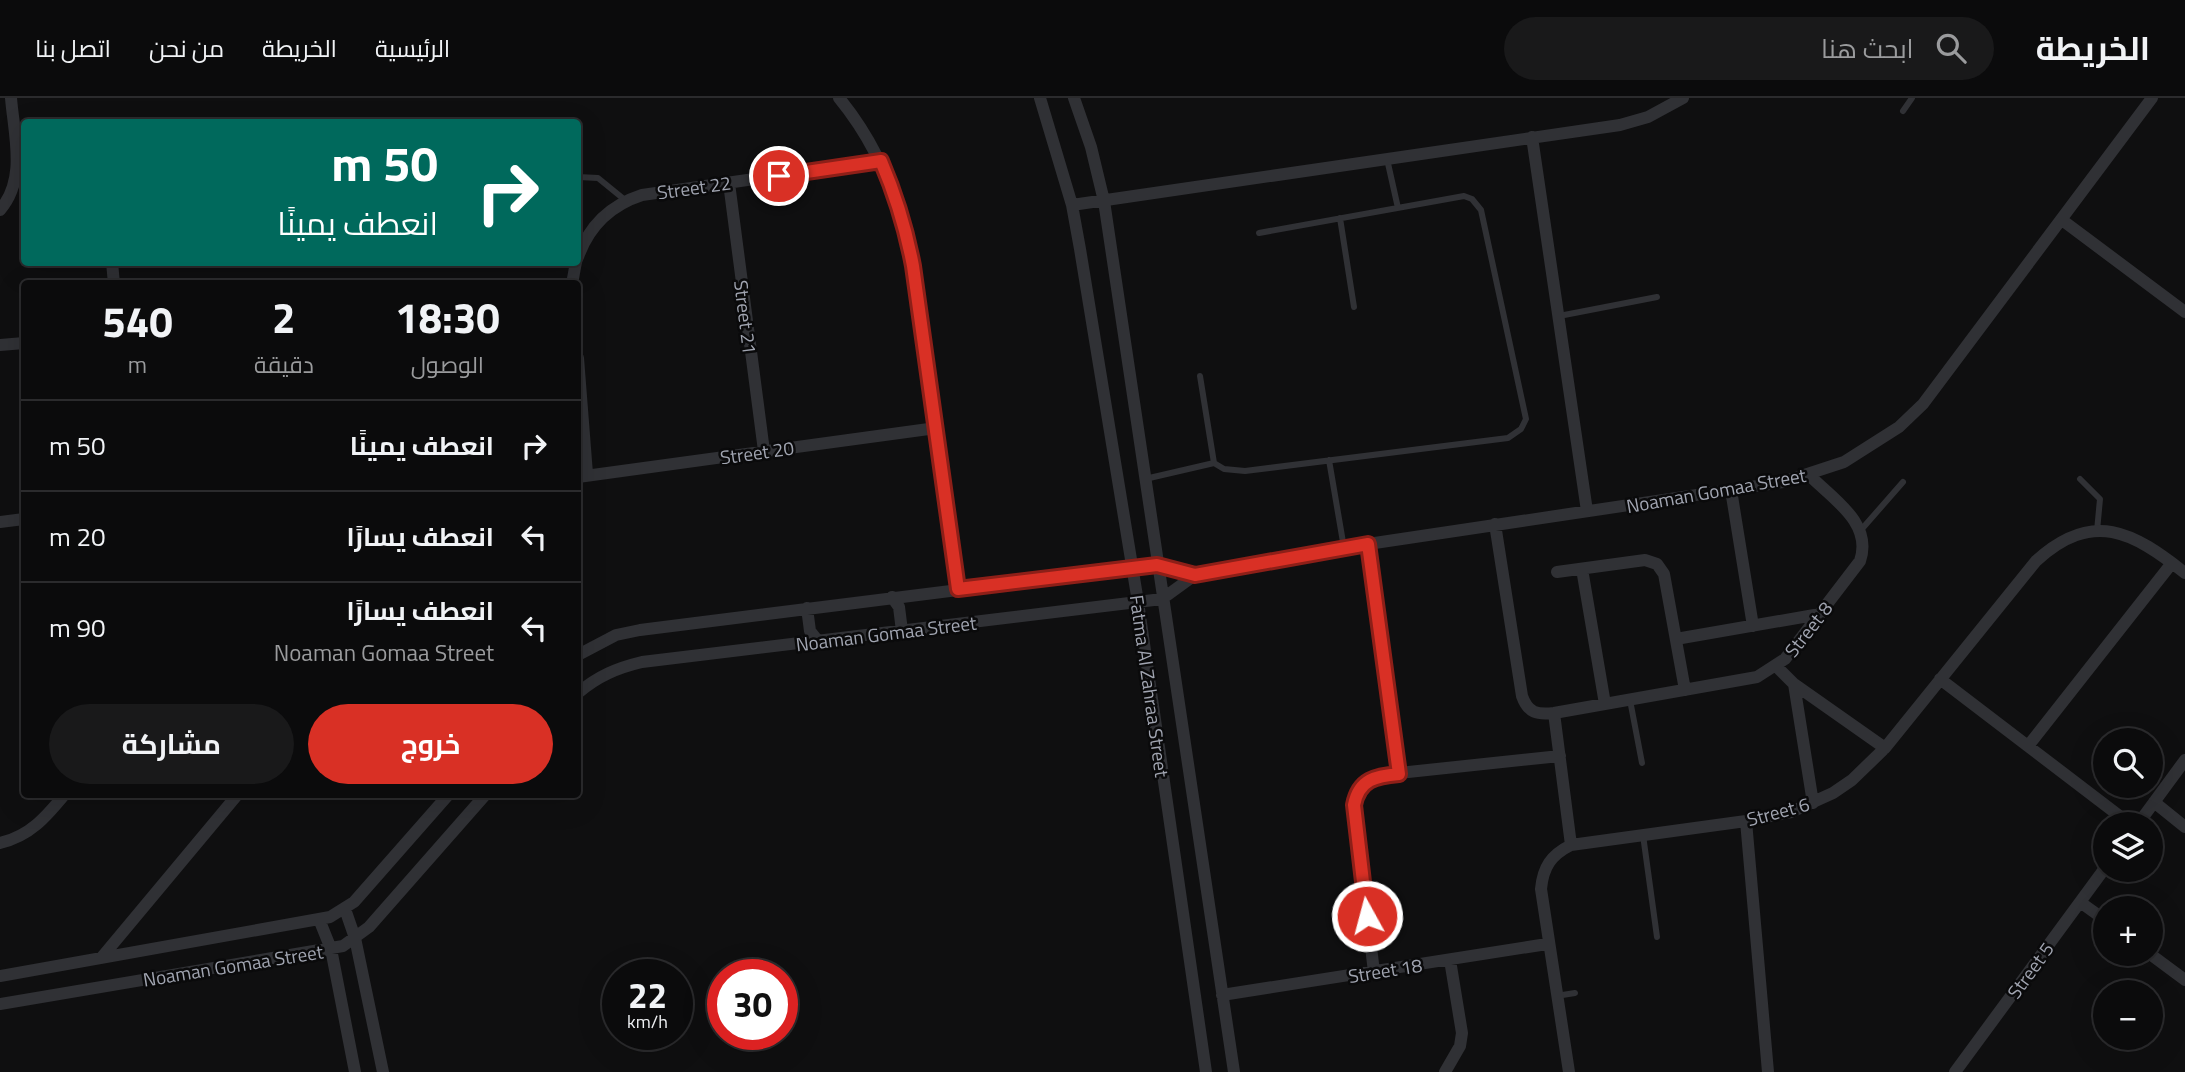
<!DOCTYPE html>
<html lang="ar">
<head>
<meta charset="utf-8">
<style>
  body { margin:0; font-family:"Titillium Web",Cairo,sans-serif; background:#19191a; color:#f1f3f6; direction:rtl; height:100vh; display:flex; flex-direction:column; font-size:26px; white-space:nowrap }
  * { box-sizing:border-box; margin:0 }
  p { font-size:23px; color:#9a9b9d }
  .icon { flex:none; width:38px; height:38px; fill:none; stroke:currentColor; stroke-width:2; stroke-linecap:round; stroke-linejoin:round }
  .map { position:relative; flex:1; overflow:hidden; direction:ltr }
  .drawer { position:absolute; left:21px; top:182px; width:560px; height:518px; display:flex; flex-direction:column; background:#0b0b0c; border-radius:7px; box-shadow:0 7px 28px #0002,0 0 0 2px #2b2b2d; direction:rtl }
  .drawer>* { flex:none }
  .guide { position:absolute; left:21px; top:21px; width:560px; height:147px; border-radius:7px; box-shadow:0 7px 28px #0002,0 0 0 2px #2b2b2d; direction:rtl; background:#00695c; color:#fff; overflow:hidden }
  .buttons { position:absolute; left:2093px; top:630px; display:grid; gap:14px }
  .buttons a { display:grid; place-items:center; width:70px; height:70px; border-radius:50%; background:#0b0b0c; box-shadow:0 7px 28px #0002,0 0 0 2px #2b2b2d; font-size:35px }
  .speed { position:absolute; left:602px; top:861px; display:flex; gap:14px; font-size:35px; font-weight:700; text-align:center }
  .speed>* { display:grid; place-content:center; width:91px; height:91px; border-radius:50%; background:#0b0b0c; box-shadow:0 7px 28px #0002,0 0 0 2px #2b2b2d; line-height:1 }
  .speed small { font-size:18px; font-weight:400 }
  .speed .limit { border:10px solid #d22; background:#fff; color:#111 }
  .pin { position:absolute; display:grid; place-items:center; width:60px; height:60px; color:#fff; margin:-30px; border:4px solid #fff; border-radius:50%; box-shadow:0 2px 7px #0007 }
  .me { position:absolute; width:77px; margin:-38px; rotate:353deg; stroke-linejoin:round; filter:drop-shadow(0 0 5px #0008) }
  .turn { display:flex; align-items:center; gap:24px; height:147px; padding:0 28px; font-size:32px }
  .turn .icon { width:91px; height:91px; stroke-width:2.5 }
  .turn b { display:block; font-size:49px; line-height:60px }
  .eta { display:flex; justify-content:space-evenly; align-items:center; height:119px; text-align:center }
  .eta b { font-size:42px; font-weight:700; line-height:49px }
  .primary-button { display:flex; gap:14px; margin-top:auto; padding:14px 28px }
  .primary-button a { flex:1; height:80px; border-radius:42px; background:#d93025; color:#fff; font-size:28px; font-weight:700; line-height:80px; text-align:center }
  .primary-button a+a { background:#19191a; color:#f1f3f6 }
  ul { padding:0; list-style:none }
  li { display:flex; align-items:center; gap:21px; height:91px; padding:0 28px; border-top:2px solid #2b2b2d }
  li div { flex:1 }
  li b { display:block; font-size:26px }
  li em { font-style:normal }
  header { display:flex; align-items:center; gap:42px; box-sizing:border-box; height:98px; padding:0 35px; background:#0b0b0c; border-bottom:2px solid #2b2b2d }
  header strong { font-size:33px }
  nav { display:flex; gap:38px; margin-inline-start:auto; font-size:24px }
  .search { width:490px; height:63px; background:#19191a; display:flex; align-items:center; gap:18px; box-sizing:border-box; padding:0 24px; border-radius:38px; color:#9a9b9d; font-size:26px }
  .map>svg:first-child { display:block }
  .lines { fill:none; stroke-linecap:round; stroke-linejoin:round }
  .service { stroke:#303135; stroke-width:6 }
  .minor { stroke:#303135; stroke-width:12 }
  .route-casing { stroke:#8d1f18; stroke-width:18 }
  .route { stroke:#d93025; stroke-width:12 }
  .labels { text-anchor:middle; dominant-baseline:central; stroke-width:5; stroke-linejoin:round; paint-order:stroke }
  .street-label { font-size:19px; fill:#a1a5b1; stroke:#0a0a0b }
</style>
</head>
<body>
<header>
<strong>الخريطة</strong>
<div class="search"><svg class="icon" aria-label="search" viewBox="0 0 24 24"><circle cx="10" cy="10" r="6"/><path d="M15 15l6 6"/></svg>ابحث هنا</div>
<nav><a>الرئيسية</a><a>الخريطة</a><a>من نحن</a><a>اتصل بنا</a></nav>
</header>
<div class="map">
<svg width="2185" height="974" viewBox="0 0 2185 974">
  <rect width="100%" height="100%" fill="#0f0f10"/>
  <g class="lines">
    <path class="service" d="M1903,13L1912,0
      M1387,61L1398,110
      M578,79L598,80L625,102
      M1340,120L1354,209
      M1559,218L1657,199
      M1200,278L1214,365
      M1329,362L1344,450
      M1145,381L1214,365L1224,371L1245,373L1508,340L1521,331L1526,321L1481,112L1472,101L1464,98L1259,135
      M2080,381L2100,401L2097,433
      M1861,432L1903,384
      M1630,602L1642,665
      M1643,737L1657,839
      M1556,898L1575,895"/>
    <path class="minor" d="M839,0C908,84 914,176 929,279C939,350 948,420 958,491
      M1040,0L1072,107L1080,151L1138,504L1206,974
      M1074,0L1091,49L1104,103L1234,974
      M1532,39L1587,413
      M729,85L764,353
      M1072,107L1620,27L1648,19L1683,0
      M0,112C27,81 14,37 11,0
      M2062,122L2185,214
      M578,159C589,128 611,107 642,97L881,63
      M112,164L114,186
      M572,186L576,164
      M0,247L24,245
      M578,260L587,376
      M578,379L936,330
      M1731,392L1753,528
      M0,424L24,421
      M1495,426L1522,598C1528,615 1537,617 1554,615L1757,579L1785,561L1860,463C1873,425 1833,401 1809,377
      M1368,446L1399,675
      M1582,471L1605,606
      M1557,474L1645,462L1657,466L1664,476L1685,592
      M892,499L899,509L902,533
      M807,510L810,533L818,543
      M1676,541L1820,516
      M578,557L616,537L640,532L1157,467L1195,477L1368,446L1783,384L1844,364L1899,329L1923,306L2152,0
      M1777,569L1794,586L1885,650
      M1940,581L2130,726
      M1794,586L1813,705
      M578,595C598,578 617,570 642,564L1162,501L1195,477
      M1554,615L1571,747
      M2028,648L2172,465
      M2154,704L2185,729
      M1746,723L1768,974
      M2138,726L2185,662
      M0,745C30,738 46,719 65,696
      M2080,804L2105,822
      M345,811L355,840L383,974
      M319,821L331,851L355,974
      M2150,856L2185,882
      M102,859L238,696
      M1374,874L1354,707L1362,687L1380,677L1560,658
      M0,878L330,819L354,804L449,696
      M1222,897L1547,846
      M0,906L343,848L369,829L486,696
      M1445,974L1460,948L1462,935L1450,862
      M1569,974L1541,791C1543,769 1551,757 1571,747L1746,723L1791,714L1833,695L1852,682L1885,650L2036,463C2093,411 2133,434 2185,475
      M1955,974L2105,770"/>
  </g>
  <g class="lines">
    <g class="route-casing">
      <path id="route" d="M779,78L881,63C896,98 906,131 913,168L958,491L1157,467L1195,477L1368,446L1399,676C1376,678 1359,681 1354,707L1367,818"/>
    </g>
    <use href="#route" class="route"/>
  </g>
  <g class="labels">
    <g class="street-label">
      <text transform="translate(694 89) rotate(-8)">Street 22</text>
      <text transform="translate(746 219) rotate(83)">Street 21</text>
      <text transform="translate(757 354) rotate(-8)">Street 20</text>
      <text transform="translate(1716 392) rotate(-10)">Noaman Gomaa Street</text>
      <text transform="translate(1808 531) rotate(-52)">Street 8</text>
      <text transform="translate(886 535) rotate(-7)">Noaman Gomaa Street</text>
      <text transform="translate(1150 588) rotate(82)">Fatma Al Zahraa Street</text>
      <text transform="translate(1778 713) rotate(-15)">Street 6</text>
      <text transform="translate(233 867) rotate(-9)">Noaman Gomaa Street</text>
      <text transform="translate(1385 872) rotate(-9)">Street 18</text>
      <text transform="translate(2030 872) rotate(-54)">Street 5</text>
    </g>
  </g>
</svg>
<div class="buttons">
<a><svg class="icon" aria-label="search" viewBox="0 0 24 24"><circle cx="10" cy="10" r="6"/><path d="M15 15l6 6"/></svg></a>
<a><svg class="icon" aria-label="layers" viewBox="0 0 24 24"><path d="M12 4l9 5-9 5-9-5zM3 14l9 5 9-5"/></svg></a>
<a>+</a>
<a>−</a>
</div>
<div class="speed"><div>22<small>km/h</small></div><div class="limit">30</div></div>
<div class="pin" style="left:779px;top:78px;background:#d93025"><svg class="icon" aria-label="arrive" viewBox="0 0 24 24"><path d="M6 21V4h12l-3 4 3 4H6"/></svg></div>
<svg class="me" style="left:1367px;top:818px" viewBox="-20 -20 40 40"><circle r="17" fill="#d93025" stroke="#fff" stroke-width="3"/><path d="M0-11L8 9 0 5-8 9z" fill="#fff"/></svg>
<div class="guide">
<div class="turn"><svg class="icon" aria-label="right" viewBox="0 0 24 24"><path d="M7 20v-9h11M14 6l5 5-5 5"/></svg><div><b>50 m</b>انعطف يمينًا</div></div>
</div>
<section class="drawer">
<div class="eta">
<div><b>18:30</b><p>الوصول</p></div>
<div><b>2</b><p>دقيقة</p></div>
<div><b>540</b><p>m</p></div>
</div>
<ul>
<li><svg class="icon" aria-label="right" viewBox="0 0 24 24"><path d="M7 20v-9h11M14 6l5 5-5 5"/></svg><div><b>انعطف يمينًا</b></div><em>50 m</em></li>
<li><svg class="icon" aria-label="left" viewBox="0 0 24 24"><path d="M17 20v-9H6M10 6l-5 5 5 5"/></svg><div><b>انعطف يسارًا</b></div><em>20 m</em></li>
<li><svg class="icon" aria-label="left" viewBox="0 0 24 24"><path d="M17 20v-9H6M10 6l-5 5 5 5"/></svg><div><b>انعطف يسارًا</b><p>Noaman Gomaa Street</p></div><em>90 m</em></li>
</ul>
<div class="primary-button"><a>خروج</a><a>مشاركة</a></div>
</section>
</div>
</body>
</html>
